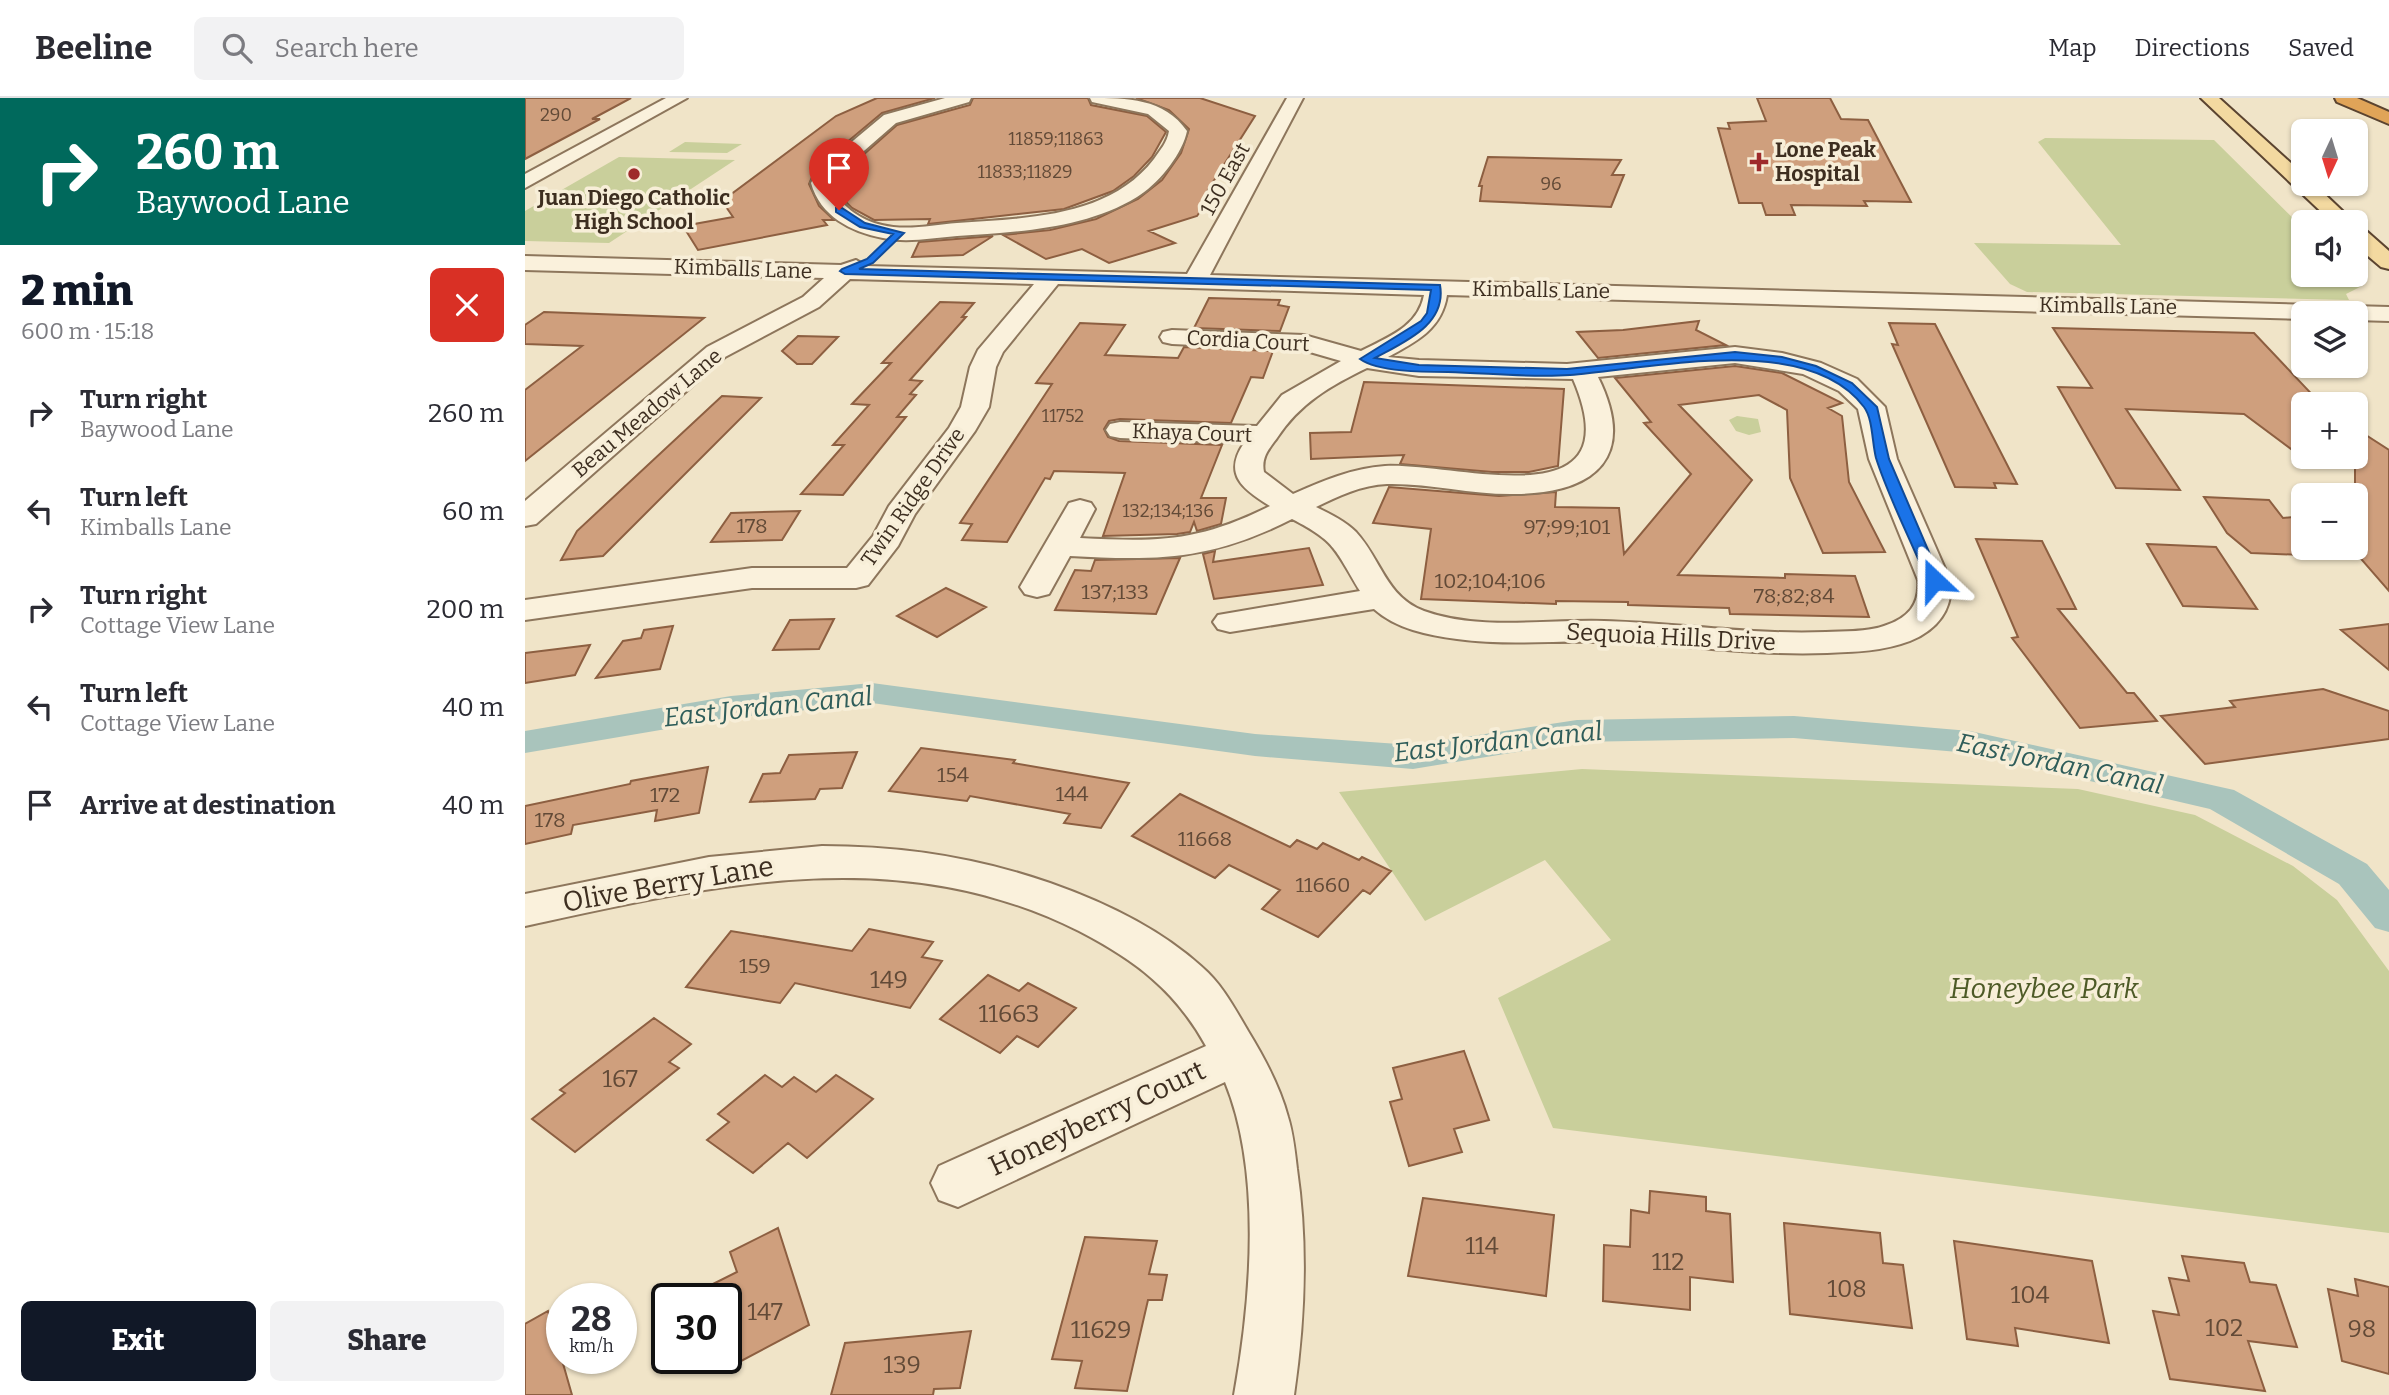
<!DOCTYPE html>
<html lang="en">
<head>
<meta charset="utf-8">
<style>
  body { margin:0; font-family:Bitter,serif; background:#f2f2f3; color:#2b2b33; height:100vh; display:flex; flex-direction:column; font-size:26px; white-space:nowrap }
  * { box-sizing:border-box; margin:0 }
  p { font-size:23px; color:#7c7c81 }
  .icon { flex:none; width:38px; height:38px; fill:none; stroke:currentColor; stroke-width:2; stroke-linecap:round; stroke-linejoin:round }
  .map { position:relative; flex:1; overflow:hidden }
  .side { display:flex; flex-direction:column; background:#fff; width:525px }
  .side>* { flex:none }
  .hud { background:#00695c; color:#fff; overflow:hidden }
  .needle { width:46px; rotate:184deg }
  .fabs { position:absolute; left:1766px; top:21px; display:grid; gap:14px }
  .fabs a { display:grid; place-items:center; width:77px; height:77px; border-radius:10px; background:#fff; box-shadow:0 2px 5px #0004; font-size:35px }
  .speed { position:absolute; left:21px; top:1185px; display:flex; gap:14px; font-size:35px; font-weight:700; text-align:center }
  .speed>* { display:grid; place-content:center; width:91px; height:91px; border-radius:50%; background:#fff; box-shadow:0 2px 5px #0004; line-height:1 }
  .speed small { font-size:18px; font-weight:400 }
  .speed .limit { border:4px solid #111; border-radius:10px; background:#fff; color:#111 }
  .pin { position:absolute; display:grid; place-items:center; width:60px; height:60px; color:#fff; margin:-72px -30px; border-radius:50% 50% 50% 0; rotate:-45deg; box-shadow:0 0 7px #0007 }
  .pin .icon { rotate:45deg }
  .me { position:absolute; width:77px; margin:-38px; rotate:337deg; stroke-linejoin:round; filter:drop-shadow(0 0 5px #0008) }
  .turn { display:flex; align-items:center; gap:24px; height:147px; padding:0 21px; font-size:32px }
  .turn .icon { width:91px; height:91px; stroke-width:2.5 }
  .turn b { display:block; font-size:49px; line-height:60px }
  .round { display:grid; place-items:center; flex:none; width:74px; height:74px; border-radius:10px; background:#f2f2f3 }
  .overview { display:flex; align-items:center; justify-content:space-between; height:119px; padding:0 21px }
  h1 { font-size:42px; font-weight:800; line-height:52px; color:#111827 }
  .primary-button { display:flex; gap:14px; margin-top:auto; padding:14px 21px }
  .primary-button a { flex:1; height:80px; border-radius:10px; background:#111827; color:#fff; font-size:28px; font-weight:800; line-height:80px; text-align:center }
  .primary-button a+a { background:#f2f2f3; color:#2b2b33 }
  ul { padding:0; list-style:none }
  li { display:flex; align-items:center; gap:21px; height:98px; padding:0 21px }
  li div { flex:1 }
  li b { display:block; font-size:26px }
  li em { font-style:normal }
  header { display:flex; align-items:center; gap:42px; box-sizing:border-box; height:98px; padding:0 35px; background:#fff; border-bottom:2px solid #e1e1e2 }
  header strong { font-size:33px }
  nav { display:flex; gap:38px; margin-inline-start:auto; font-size:24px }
  .search { width:490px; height:63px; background:#f2f2f3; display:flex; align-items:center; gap:18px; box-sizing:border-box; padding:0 24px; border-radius:10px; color:#7c7c81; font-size:26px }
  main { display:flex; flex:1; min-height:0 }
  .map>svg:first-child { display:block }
  .green { fill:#c9cf9b }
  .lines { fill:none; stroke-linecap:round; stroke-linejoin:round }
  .canal { fill:#a9c4bc; fill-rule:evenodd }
  .building { fill:#cf9f7d; stroke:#8d5f41; stroke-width:2 }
  .minor-casing { stroke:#8d765c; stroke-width:4 }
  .major-casing { stroke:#5b4430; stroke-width:4 }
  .highway-casing { stroke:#5b4430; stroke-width:4 }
  .minor { fill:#faf1dc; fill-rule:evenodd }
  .major { fill:#f3d9a0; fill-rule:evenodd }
  .highway { fill:#e0a458; fill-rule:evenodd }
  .route { fill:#1a73e8; stroke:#114b97; stroke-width:2 }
  .poi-dot { fill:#9e2a2b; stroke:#f7eed8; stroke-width:2.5 }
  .labels { text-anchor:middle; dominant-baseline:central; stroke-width:7; stroke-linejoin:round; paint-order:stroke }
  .far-number-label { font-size:18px; fill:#624a37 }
  .far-poi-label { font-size:21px; font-weight:bold; fill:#3d2e20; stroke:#f7eed8; text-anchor:start }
  .far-street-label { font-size:21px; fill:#3d2e20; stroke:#f7eed8 }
  .number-label { font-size:21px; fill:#624a37 }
  .street-label { font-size:24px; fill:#3d2e20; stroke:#f7eed8 }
  .near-number-label { font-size:24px; fill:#624a37 }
  .water-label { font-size:26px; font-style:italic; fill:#2f5d5a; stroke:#f7eed8 }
  .near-street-label { font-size:28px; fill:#3d2e20; stroke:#f7eed8 }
  .near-park-label { font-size:28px; font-style:italic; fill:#4d5a26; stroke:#f7eed8 }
</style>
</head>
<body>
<header>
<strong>Beeline</strong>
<div class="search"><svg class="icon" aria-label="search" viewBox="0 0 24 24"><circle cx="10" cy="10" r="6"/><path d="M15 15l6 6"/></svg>Search here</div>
<nav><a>Map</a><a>Directions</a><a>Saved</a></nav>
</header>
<main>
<section class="side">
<div class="hud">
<div class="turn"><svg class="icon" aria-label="right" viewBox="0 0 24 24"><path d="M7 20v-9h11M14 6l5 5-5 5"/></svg><div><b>260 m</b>Baywood Lane</div></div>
</div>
<div class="overview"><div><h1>2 min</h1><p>600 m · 15:18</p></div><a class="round" style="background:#d93025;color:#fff"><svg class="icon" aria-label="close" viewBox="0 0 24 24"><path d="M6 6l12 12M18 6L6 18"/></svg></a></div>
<ul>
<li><svg class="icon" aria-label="right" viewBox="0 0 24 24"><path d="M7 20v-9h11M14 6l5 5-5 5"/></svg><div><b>Turn right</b><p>Baywood Lane</p></div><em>260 m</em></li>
<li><svg class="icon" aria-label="left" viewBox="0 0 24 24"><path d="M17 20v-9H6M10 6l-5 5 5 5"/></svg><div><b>Turn left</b><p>Kimballs Lane</p></div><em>60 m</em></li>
<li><svg class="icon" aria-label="right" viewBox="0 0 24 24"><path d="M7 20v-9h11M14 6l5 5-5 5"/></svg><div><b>Turn right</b><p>Cottage View Lane</p></div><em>200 m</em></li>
<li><svg class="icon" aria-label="left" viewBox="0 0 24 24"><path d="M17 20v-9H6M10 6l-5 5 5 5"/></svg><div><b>Turn left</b><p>Cottage View Lane</p></div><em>40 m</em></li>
<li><svg class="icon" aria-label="arrive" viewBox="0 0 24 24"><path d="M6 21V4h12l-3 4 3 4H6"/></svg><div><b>Arrive at destination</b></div><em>40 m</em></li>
</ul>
<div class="primary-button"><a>Exit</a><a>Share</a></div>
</section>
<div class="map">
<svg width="1864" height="1297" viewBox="0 0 1864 1297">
  <rect width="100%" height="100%" fill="#f0e4c8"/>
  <path class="green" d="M1520,40L1689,42L1778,130V177H1825L1837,188L1821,196L1824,202L1502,194L1485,186L1449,145L1596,147L1513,44Z
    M160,44L217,46L202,55L144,54Z
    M94,59L210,62L84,145L0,143V113Z
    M1212,318L1233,321L1236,334L1224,337L1211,333L1204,322Z
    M1057,671L1553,691L1670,717L1768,768L1812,802L1864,873V1135L1028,1030L973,900L1086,842L1020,762L900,823L814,694Z"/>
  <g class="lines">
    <path class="canal" d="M347,585L730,636L888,647L1052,622L1269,618L1445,633L1709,692L1842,766L1864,792V834L1850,830L1814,786L1685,711L1445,655L1269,640L1052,644L888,671L730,658L347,605L206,620L0,655V633L206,598Z"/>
  </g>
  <path class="building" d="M0,0H106L67,21H75L0,61Z
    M352,0H410L357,15L291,70L284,86L294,108L309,122H298L302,127L173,152L158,128L208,119L197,103L311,18Z
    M448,0H563L566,7L622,18L641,34L627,59L609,78L588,93L539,111L403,126L405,121L349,122L327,110L316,99L309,85L311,81L372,27L445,7Z
    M611,0H675L730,18L681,95L687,96L672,118L624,133L650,145L584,165L557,151L521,161L478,137L525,132L571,121L613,101L637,82L656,55L664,31L644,12Z
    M1232,0H1305L1316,21L1343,22L1386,104L1339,103L1342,108L1266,107L1270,117H1241L1237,105H1214L1193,30L1205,31L1203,25L1241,23Z
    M963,59L1096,62L1087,77H1099L1086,109L955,103L957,88H954Z
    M468,138L438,157L387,159L394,144Z
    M684,200L755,202L753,207L764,209L755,233L669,230Z
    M415,204L449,205L437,219H441L385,282L397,283L385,296L391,297L372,319H381L318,397L276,396L319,347H308L344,307L327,306L366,265H357Z
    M19,214L179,220L0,363V292L57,248L0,246V227Z
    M1174,223L1171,232L1201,247L1073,260L1052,234L1098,232Z
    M555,225L600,227L580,257L653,260L659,249L748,253L738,280L726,279L706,325L595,321L584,323L579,331L583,339L594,343L697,347L676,400H701L696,426L672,433L669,424L665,434L652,436L578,438L600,375L529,373L525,381L520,380L482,444L437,442L447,426L435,425L527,286L511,285Z
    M1364,225L1410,226L1492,386L1469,385L1471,390L1430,389L1367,246L1373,247Z
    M1528,230L1729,235L1796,306H1778V360L1719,316L1601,311L1655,392L1591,390L1533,289L1567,290Z
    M273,238L313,239L287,266H272L257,253Z
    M1210,268L1257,275L1317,305L1303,310L1317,318L1324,384L1360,454L1298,455L1265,380L1262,312L1234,297L1154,307L1227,382L1153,477L1260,480V476L1330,478L1344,519L1205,516L1204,510L1103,507V504L1031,503V506L896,501L906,431L848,425L864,389L974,398L1031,394L1030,409L1094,410L1099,456L1166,376L1119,325L1126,324L1090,280Z
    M839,284L1039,291L1033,368L1004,374H967L875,366L879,357L786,361L785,335L826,334Z
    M197,298L236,300L78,458L36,462L52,433Z
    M1830,330L1864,352V493L1830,454Z
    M1679,399L1744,402L1758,420L1778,418V457L1726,455L1702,435Z
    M275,413L257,442L186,444L206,415Z
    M1451,441L1517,443L1551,511H1533L1602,595H1609L1632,623L1555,630L1487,540L1493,539Z
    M1622,446L1691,449L1732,511L1658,508Z
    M784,450L798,487L689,501L678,456L690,453L688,464Z
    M655,460L631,516L530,512L550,472L566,473L570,462Z
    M421,490L461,509L412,539L372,518Z
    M309,521L294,551L248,552L265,522Z
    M1864,526V572L1816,532Z
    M148,528L135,571L71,580L98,543L116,540L119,532Z
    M65,547L50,577L0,585V555Z
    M1798,591L1864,613V641L1680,666L1636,618L1710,609L1705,603Z
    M396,650L490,662L488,665L604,685L576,730L539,725L545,716L445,698L442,703L364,693Z
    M332,654L317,690L295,691L290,701L225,704L238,676L255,675L264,657Z
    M183,669L174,715L130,723L132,712L48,727L46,736L0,746V708L105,686L106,683Z
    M655,696L765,749L772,742L792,751L798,745L834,762L837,759L866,773L845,796L838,792L793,839L737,811L755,792L704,767L690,780L607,738Z
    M344,831L408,844L397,859L417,863L385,910L270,885L255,905L161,889L206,833L327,853Z
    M463,877L494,893L503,885L551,910L513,949L492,938L475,955L415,921Z
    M129,920L166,946L144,964L154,970L50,1054L7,1021L40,995L35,992Z
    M939,953L964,1022L929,1031L937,1054L884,1068L865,1004L877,1001L868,970Z
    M240,977L257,989L269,979L291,994L311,977L348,1001L282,1060L263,1045L228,1075L182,1042L204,1024L193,1016Z
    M1125,1093L1181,1099V1113L1205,1116L1208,1184L1165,1179V1212L1078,1203L1079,1147L1105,1149L1106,1112L1124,1115Z
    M898,1100L1029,1117L1021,1198L883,1178Z
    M1259,1125L1355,1135L1358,1165L1378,1167L1387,1230L1265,1216Z
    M253,1130L284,1227L201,1271V1200H160L212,1174L205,1154Z
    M560,1139L632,1143L624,1176L642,1177L637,1202H623L602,1293L550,1290L557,1263L527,1261Z
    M1429,1143L1567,1163L1584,1245L1490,1230L1493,1248L1442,1241Z
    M1657,1158L1719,1165L1725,1184L1751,1187L1772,1249L1723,1243L1740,1293L1645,1281L1628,1213L1654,1217L1644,1180L1664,1183Z
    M1830,1181L1864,1189V1276L1817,1263L1803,1191L1833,1198Z
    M23,1213L47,1297H0V1226Z
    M446,1233L435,1290L409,1291L408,1297H306L320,1245Z"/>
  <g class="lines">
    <g class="minor-casing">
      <path id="minor" d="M141,0H162L0,90V76Z
        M420,0H446L444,4L371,25L309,79L306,85C313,107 335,122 357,127C381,133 408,127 432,125C500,120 584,120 629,61C635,52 642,45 644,33L623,16L567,4L565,0C602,0 639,0 662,33L661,37C655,59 632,87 612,99C560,131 492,134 432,138C408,140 382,145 358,140C326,134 295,118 286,85L293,72L359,17Z
        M762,0H778L685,177L1864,209V223L1830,222V215H1778V221L922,197C917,231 891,244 863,259L894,262L1042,266L1210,249L1257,255L1296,265L1332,281L1360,309L1372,361L1425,482C1429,511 1412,532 1385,543C1359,553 1330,554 1302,555C1228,558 1154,546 1080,544C1031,542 981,548 932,541C903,537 871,531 849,511L705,534L693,531L688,524L693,517L835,493C810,452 812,444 767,421C687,462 633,463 545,458L524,496L512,499L500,496L495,489L544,405L555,402L566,405L570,411L555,440C634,444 673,444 745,408C717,391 698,376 719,345L595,340L585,338L581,332L585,326L595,324L732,328L757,297L816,263L778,252L647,246L638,244L635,239L638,234L647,232L779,237L836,253C863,239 893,229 899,197L533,186L478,254L471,269L464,309L450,333L390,416L373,448L343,487L331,490H227L0,522V502L227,470H322L348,438L364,408L424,330L436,309L445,269L453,252L509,186L325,181L294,209L200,259L11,426L0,428V403L182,249L278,199L299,180L0,172V158L316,167L331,162L341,168L662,176ZM1210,265L1278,276L1314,293L1333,311L1344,361L1393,482C1395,507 1383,520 1359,528C1342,534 1320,533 1301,534C1227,537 1153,525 1079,523C1021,521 954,533 899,513C861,499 856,461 831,434C820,423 805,416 791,409C813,398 837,387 862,386C905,385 947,397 991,396C1072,395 1112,358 1073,279ZM842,270L894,278L1048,281C1110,425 931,364 860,368C828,370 797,383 768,396L739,374C736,359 744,351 752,340C775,305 805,288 842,270Z
        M297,748C375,748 451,759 525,785C579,804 634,830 677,869C697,886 710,911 723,933C739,959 755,989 763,1019C768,1035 770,1053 772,1071C783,1146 780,1222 769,1297H709C726,1203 737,1074 700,984L433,1109L414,1102L406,1085L414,1068L681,948C650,892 610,862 554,833C372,742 188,787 0,828V796L184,759Z"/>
    </g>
    <g class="major-casing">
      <path id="major" d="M1676,0H1694L1778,76V86H1789L1829,124H1807Z
        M1830,129L1838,130L1864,153V171L1856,169L1830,147Z"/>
    </g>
    <g class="highway-casing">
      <path id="highway" d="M1810,0H1832L1864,14V26L1812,4Z"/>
    </g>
    <use href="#minor" class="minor"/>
    <use href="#major" class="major"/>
    <use href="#highway" class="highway"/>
  </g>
  <path class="route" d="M311,110H317L340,125L379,135L348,165L334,171L915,187C922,227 879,244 850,260L894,267L1042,271L1210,254L1257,259L1291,268L1327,285L1352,309L1364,361L1416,482L1409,486L1402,482C1386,442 1364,401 1351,360C1347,345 1348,321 1339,309C1282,233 1125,271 1045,277C1005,280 963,275 923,274C899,274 853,274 835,261L896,223L902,215L906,192L320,176L315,173L317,171L342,161L368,136L335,129L311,114Z"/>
  <g class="poi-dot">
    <path d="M1230.5 53.5h7v7h7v7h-7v7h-7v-7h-7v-7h7z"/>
    <circle cx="109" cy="76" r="7"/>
  </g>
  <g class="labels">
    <g class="far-number-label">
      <text x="31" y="17">290</text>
      <text x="531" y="41">11859;11863</text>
      <text x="500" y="74">11833;11829</text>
      <text x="1026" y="86">96</text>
      <text x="538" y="318">11752</text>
      <text x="643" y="413">132;134;136</text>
    </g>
    <g class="far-poi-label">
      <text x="1250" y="52">Lone Peak<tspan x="1250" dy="24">Hospital</tspan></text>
      <text x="109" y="100" text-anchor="middle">Juan Diego Catholic<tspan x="109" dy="24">High School</tspan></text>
    </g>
    <g class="far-street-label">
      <text transform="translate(700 81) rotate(-61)">150 East</text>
      <text transform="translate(218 171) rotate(2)">Kimballs Lane</text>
      <text transform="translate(1016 192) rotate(1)">Kimballs Lane</text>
      <text transform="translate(1583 208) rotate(1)">Kimballs Lane</text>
      <text transform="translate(723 243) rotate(3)">Cordia Court</text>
      <text transform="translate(122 315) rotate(-40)">Beau Meadow Lane</text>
      <text transform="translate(667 335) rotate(2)">Khaya Court</text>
      <text transform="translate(388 399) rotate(-55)">Twin Ridge Drive</text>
    </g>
    <g class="number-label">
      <text x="227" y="428">178</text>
      <text x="1042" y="429">97;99;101</text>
      <text x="965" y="483">102;104;106</text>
      <text x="590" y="494">137;133</text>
      <text x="1269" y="498">78;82;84</text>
      <text x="428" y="677">154</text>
      <text x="547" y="696">144</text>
      <text x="140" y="697">172</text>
      <text x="25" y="722">178</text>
      <text x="680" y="741">11668</text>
      <text x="798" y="787">11660</text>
      <text x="230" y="868">159</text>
    </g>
    <g class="street-label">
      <text transform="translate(1146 539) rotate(3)">Sequoia Hills Drive</text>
    </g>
    <g class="near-number-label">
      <text x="364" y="882">149</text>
      <text x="484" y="916">11663</text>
      <text x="95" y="981">167</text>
      <text x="957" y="1148">114</text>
      <text x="1143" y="1164">112</text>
      <text x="1322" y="1191">108</text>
      <text x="1505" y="1197">104</text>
      <text x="240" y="1214">147</text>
      <text x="1699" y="1230">102</text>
      <text x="1837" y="1231">98</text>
      <text x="576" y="1232">11629</text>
      <text x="377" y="1267">139</text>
    </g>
    <g class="water-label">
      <text transform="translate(243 609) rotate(-6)">East Jordan Canal</text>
      <text transform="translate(973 644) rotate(-6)">East Jordan Canal</text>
      <text transform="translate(1535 666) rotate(12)">East Jordan Canal</text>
    </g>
    <g class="near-street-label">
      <text transform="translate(143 786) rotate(-10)">Olive Berry Lane</text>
      <text transform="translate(572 1020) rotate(-25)">Honeyberry Court</text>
    </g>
    <g class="near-park-label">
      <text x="1519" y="890">Honeybee Park</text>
    </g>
  </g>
</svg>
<div class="fabs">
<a><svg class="needle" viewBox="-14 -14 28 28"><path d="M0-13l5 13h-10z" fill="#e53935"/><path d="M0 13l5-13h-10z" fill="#7c7c81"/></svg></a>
<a><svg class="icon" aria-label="sound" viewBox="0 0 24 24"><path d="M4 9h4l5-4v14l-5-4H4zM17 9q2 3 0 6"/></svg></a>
<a><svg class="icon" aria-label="layers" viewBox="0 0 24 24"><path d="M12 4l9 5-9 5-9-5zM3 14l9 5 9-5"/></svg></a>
<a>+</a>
<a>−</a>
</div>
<div class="speed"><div>28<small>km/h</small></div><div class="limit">30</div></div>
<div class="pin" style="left:314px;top:112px;background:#d93025"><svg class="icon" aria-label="arrive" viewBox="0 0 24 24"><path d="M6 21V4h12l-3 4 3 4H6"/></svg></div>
<svg class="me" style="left:1409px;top:482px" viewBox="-20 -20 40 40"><path d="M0-17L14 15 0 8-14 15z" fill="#1a73e8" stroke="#fff" stroke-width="4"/></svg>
</div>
</main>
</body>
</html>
